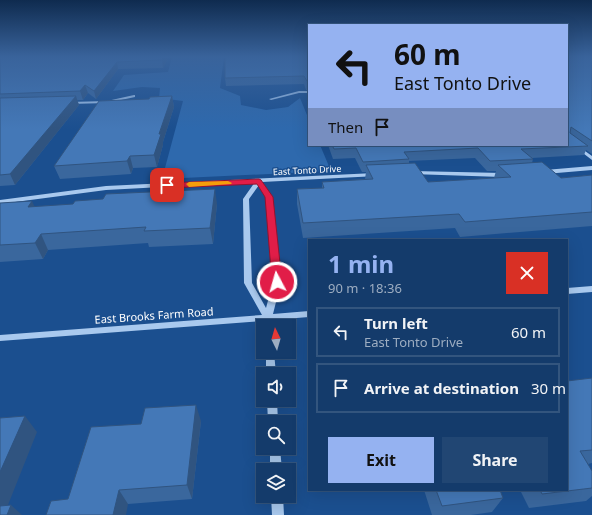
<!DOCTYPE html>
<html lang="en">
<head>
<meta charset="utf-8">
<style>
  body { margin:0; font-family:"Noto Sans",sans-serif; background:#214673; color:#f1f3f6; height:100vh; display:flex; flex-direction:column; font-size:15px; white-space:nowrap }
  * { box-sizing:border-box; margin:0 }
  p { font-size:13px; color:#9dadc1 }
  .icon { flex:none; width:22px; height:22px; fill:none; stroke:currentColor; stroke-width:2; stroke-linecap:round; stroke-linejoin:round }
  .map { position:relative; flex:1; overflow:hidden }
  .sheet { position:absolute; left:308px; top:239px; width:260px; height:252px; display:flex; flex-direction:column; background:#143b6b; border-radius:0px; box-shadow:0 4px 16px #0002,0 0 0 1px #33557e }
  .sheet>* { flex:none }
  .banner { position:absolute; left:308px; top:24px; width:260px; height:122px; border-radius:0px; box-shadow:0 4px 16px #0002,0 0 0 1px #33557e; background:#95b2f1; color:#111; overflow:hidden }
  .needle { width:26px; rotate:355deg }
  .buttons { position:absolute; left:256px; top:319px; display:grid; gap:8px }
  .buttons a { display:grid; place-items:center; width:40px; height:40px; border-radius:0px; background:#143b6b; box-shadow:0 4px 16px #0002,0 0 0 1px #33557e; font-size:20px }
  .pin { position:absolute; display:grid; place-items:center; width:34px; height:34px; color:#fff; margin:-17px; border-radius:8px; box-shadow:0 2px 6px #0006 }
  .me { position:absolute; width:44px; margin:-22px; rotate:354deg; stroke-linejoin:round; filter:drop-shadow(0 0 3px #0008) }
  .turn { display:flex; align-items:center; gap:14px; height:84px; padding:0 20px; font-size:18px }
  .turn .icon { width:52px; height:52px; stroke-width:2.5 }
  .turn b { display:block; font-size:28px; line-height:34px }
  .then { display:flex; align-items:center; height:38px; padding:0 20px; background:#0003; gap:8px; font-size:15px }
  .round { display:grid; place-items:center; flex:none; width:42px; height:42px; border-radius:0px; background:#214673 }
  .summary { display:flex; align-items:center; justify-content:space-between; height:68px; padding:0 20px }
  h1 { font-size:24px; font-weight:700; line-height:30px; color:#95b2f1 }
  .button { display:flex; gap:8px; margin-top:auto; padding:8px 20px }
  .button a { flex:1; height:46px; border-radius:0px; background:#95b2f1; color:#111; font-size:16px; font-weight:700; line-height:46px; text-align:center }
  .button a+a { background:#214673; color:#f1f3f6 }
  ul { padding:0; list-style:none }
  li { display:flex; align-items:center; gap:12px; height:50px; margin:0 8px 6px; padding:0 12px; border:2px solid #33557e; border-radius:0px }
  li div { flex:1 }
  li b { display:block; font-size:15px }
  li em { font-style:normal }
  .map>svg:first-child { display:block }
  .green { fill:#2e69ad }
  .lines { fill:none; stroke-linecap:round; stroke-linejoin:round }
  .minor { fill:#a9c9ee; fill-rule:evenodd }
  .wall { fill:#3a679d; fill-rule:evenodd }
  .shaded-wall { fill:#305480 }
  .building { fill:#4478b7; stroke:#305480 }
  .route { fill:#e11d48; stroke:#92132f }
  .slow { fill:#f59e0b }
  .labels { text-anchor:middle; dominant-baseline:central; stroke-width:3; stroke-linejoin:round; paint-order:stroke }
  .far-street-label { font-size:9px; fill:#fff; stroke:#1b4f8f }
  .street-label { font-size:11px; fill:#fff; stroke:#1b4f8f }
</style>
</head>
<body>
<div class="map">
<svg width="592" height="515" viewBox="0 0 592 515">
  <rect width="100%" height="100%" fill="#1b4f8f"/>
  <path class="green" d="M172,57H224L220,88L240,96L241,105L266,110L288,107L300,98L309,120V145H320L331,171L162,179L183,101L159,98L160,88L142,87L113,91L124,75L168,72Z"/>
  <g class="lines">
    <path class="minor" d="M299,91H309V93H299L271,100L269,99Z
      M134,95H135V97L107,103L69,104L67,103L69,102L107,101Z
      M567,138L592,156V160L567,141Z
      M592,166V170L545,174L542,172L545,170Z
      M413,171L502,173L505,175L502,177L411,174V172Z
      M375,173L378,175L377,176L262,182L272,197L281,282L273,314L309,311V317L272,320L273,326H265L264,321L0,341V335L262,315L244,283L243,199L255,182L106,190L0,204V200L106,186ZM259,185L266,197L273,282L266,308L252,283L249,199Z
      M592,286V292L567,294V288Z
      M266,352H274L276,374H266Z
      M267,400H277L278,422H268Z
      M270,448H280L282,470H270Z
      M271,496H283L284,515H272Z"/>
  </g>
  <path class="wall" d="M0,57H169L163,68L118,69L96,99L88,93L83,100H77L79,105L15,185L0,186Z
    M309,57V96L308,90H306L304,84L226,86L225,78Z
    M567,57H592V154L586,150L584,155L532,158L533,159L532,163L561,178L592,175V226L460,237L455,228L303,238L297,204V189L322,188V182L365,179L366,172H362L355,158L333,159L328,145H567ZM475,158L487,171H496L494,178L428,182L409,163V161Z
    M172,96L174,107L163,142V145L157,167L133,168L131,174L60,179L54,166L149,99Z
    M0,203L34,206L217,204L213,244L149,247L148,243L48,250L43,259L0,262Z
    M592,378V463L588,464L592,471V496L586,501L529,508L520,490H567Z
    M201,421L192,499L128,504L68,499Z
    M424,490H500L503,498L492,512L471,515H432Z"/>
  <path class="shaded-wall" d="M163,57H169L163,68L162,60Z
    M117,62L118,69L96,99L94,91Z
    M85,85L88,93L83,100L80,91Z
    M76,96L79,105L15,185L10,174Z
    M172,96L174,107L163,142V145L157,167L154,155L159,134Z
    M130,156L133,168L131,174L127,161Z
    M215,189L217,204L213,244L210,228Z
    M32,201L39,216L28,207Z
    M41,234L48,250L43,259L35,243Z
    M196,405L201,421L192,499L187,485Z
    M25,416L37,432L4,515H0V472Z
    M119,490L128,504L126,515H113Z
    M11,505L22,515H7Z"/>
  <path class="building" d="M0,57H163L162,60L117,62L94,91L85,85L80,91L0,94Z
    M225,57H309V82L307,81L304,76L225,78Z
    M567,57H592V141L571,127L570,133L588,146L521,149L533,159L490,161L478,148L404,152L409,159L363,162L356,148L334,149L332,145H567Z
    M76,96L10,174L0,175V98Z
    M172,96L159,134H161L154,155L130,156L127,161L54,166L99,101L149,99L150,97Z
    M542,162L561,178L592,175V212L465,222L459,214L303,223L297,189L324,188L322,182L373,179L366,165L415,163L428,182L511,177L498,165Z
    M215,189L210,228L144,231L146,227L41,234L35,243L0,245V203L32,201L28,207L73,204L75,201L103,199L106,194Z
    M592,378V450L580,451L592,471V488L542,494L540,490H567V381Z
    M196,405L187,485L119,490L113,515H46L51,501L68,499L91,427L141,424L145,408Z
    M25,416L0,472V418Z
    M436,490H500L503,498L442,506Z
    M11,505L7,515H0V506Z"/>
  <linearGradient id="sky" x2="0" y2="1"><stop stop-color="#0f2b4f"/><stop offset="0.44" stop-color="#39639b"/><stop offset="1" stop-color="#39639b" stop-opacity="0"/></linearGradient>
  <rect width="592" height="129" fill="url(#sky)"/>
  <path class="route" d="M259,179L261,180L273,197L282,282L277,286L272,282L265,197L257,184L167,188L163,185L167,183Z"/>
  <path class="slow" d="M228,181L232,183L231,184L189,187L186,184L189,182Z"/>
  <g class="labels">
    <g class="far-street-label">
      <text transform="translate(307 170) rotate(-3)">East Tonto Drive</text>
    </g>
    <g class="street-label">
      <text transform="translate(154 315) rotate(-4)">East Brooks Farm Road</text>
    </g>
  </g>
</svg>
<div class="buttons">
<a><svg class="needle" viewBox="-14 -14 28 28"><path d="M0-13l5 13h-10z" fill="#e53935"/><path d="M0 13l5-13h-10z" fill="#9dadc1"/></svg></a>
<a><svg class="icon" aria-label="sound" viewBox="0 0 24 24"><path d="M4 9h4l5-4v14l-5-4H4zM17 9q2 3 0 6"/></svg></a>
<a><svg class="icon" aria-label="search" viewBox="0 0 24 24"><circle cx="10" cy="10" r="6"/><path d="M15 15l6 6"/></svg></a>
<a><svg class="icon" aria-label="layers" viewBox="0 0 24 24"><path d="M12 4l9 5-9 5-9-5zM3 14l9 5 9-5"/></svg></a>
</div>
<div class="pin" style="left:167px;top:185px;background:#d93025"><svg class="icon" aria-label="arrive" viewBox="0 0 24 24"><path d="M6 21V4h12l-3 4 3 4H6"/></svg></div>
<svg class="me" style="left:277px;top:282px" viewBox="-20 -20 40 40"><circle r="17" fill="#e11d48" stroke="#fff" stroke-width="3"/><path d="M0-11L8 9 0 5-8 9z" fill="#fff"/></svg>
<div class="banner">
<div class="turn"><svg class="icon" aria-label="left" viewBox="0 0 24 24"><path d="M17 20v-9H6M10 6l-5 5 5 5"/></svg><div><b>60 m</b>East Tonto Drive</div></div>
<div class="then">Then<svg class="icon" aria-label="arrive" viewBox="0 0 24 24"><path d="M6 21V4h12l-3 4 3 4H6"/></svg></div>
</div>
<section class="sheet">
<div class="summary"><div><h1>1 min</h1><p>90 m · 18:36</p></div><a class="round" style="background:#d93025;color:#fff"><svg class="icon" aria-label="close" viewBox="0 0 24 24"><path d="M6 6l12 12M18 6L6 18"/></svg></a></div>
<ul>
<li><svg class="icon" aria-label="left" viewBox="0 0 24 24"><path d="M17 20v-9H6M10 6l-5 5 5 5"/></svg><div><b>Turn left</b><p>East Tonto Drive</p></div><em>60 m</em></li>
<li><svg class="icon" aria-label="arrive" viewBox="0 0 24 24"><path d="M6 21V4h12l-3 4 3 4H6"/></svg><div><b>Arrive at destination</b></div><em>30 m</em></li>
</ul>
<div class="button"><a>Exit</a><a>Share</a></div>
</section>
</div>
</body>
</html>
